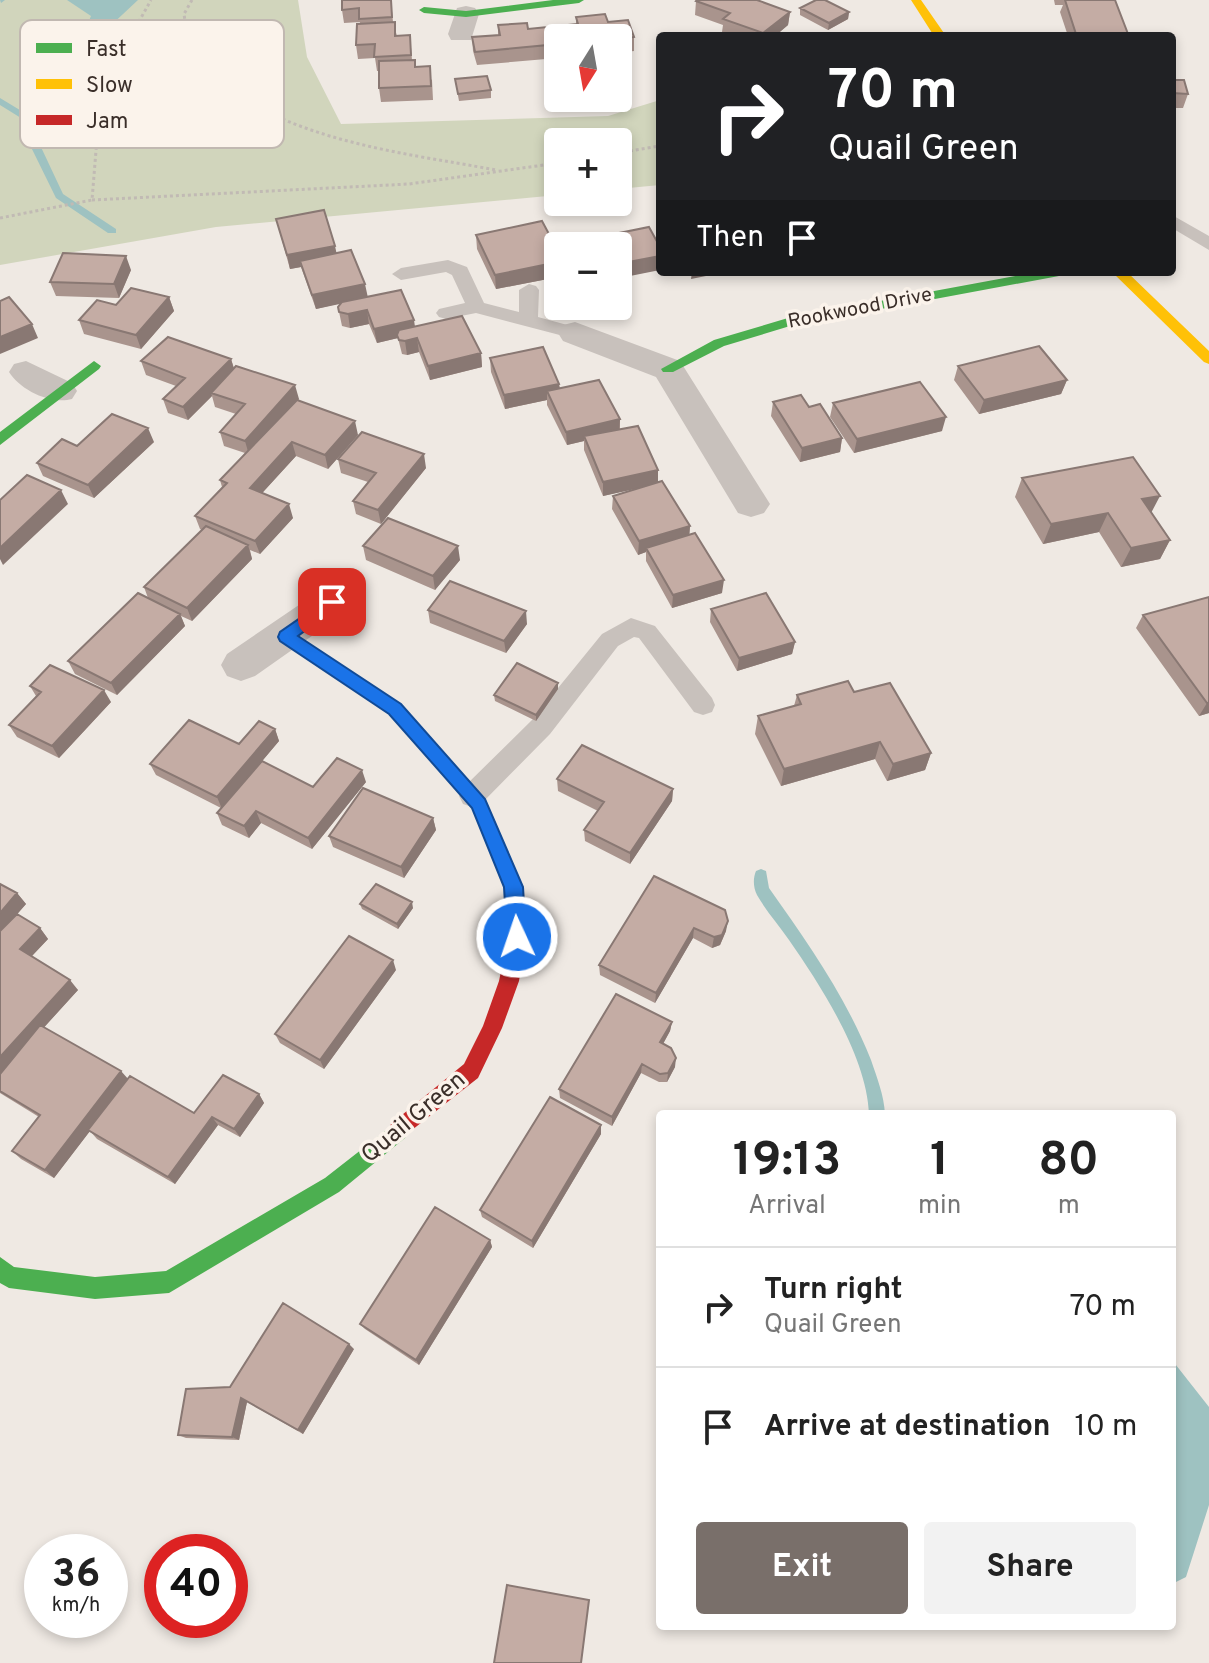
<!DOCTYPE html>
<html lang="en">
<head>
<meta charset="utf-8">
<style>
  body { margin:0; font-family:Overpass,sans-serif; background:#f2f2f2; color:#222; height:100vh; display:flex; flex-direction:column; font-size:30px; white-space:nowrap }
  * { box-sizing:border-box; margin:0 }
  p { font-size:26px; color:#767676 }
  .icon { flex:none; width:44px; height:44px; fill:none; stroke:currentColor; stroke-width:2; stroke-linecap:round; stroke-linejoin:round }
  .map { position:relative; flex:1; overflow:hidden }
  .panel { position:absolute; left:656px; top:1110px; width:520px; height:520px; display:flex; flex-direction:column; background:#fff; border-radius:8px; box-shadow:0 4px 12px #0003 }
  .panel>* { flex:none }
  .top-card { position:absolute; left:656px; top:32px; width:520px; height:244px; border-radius:8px; box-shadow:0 4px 12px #0003; background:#202124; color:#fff; overflow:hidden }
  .needle { width:52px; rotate:191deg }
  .controls { position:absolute; left:544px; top:24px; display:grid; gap:16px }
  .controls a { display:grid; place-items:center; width:88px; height:88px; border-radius:8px; background:#fff; box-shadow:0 4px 12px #0003; font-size:40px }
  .speed { position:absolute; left:24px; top:1534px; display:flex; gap:16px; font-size:40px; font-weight:700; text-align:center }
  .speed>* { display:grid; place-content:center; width:104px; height:104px; border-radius:50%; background:#fff; box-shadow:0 4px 12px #0003; line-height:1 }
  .speed small { font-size:20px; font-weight:400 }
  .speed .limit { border:12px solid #d22; background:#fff; color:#111 }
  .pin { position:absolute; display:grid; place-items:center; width:68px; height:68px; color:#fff; margin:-34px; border-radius:16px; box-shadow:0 4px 12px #0006 }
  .me { position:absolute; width:88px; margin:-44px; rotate:357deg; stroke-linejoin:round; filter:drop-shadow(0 0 6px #0008) }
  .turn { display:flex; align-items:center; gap:28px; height:168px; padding:0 40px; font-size:36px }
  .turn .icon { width:104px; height:104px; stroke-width:2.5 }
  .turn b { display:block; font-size:56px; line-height:68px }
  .then { display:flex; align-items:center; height:76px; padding:0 40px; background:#0003; gap:16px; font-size:30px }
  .eta { display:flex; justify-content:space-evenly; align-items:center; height:136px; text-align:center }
  .eta b { font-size:48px; font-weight:700; line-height:56px }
  .cta { display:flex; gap:16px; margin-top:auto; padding:16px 40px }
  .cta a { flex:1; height:92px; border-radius:8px; background:#796f6a; color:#fff; font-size:32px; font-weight:700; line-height:92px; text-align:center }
  .cta a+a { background:#f2f2f2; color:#222 }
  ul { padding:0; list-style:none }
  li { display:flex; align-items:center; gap:24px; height:120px; padding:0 40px; border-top:2px solid #e0e0e0 }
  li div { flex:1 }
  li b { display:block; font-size:30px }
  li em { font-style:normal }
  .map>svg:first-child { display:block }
  .green { fill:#d1d5bc }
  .water { fill:#9ec2c1 }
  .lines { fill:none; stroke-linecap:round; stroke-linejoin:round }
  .stream { fill:#9ec2c1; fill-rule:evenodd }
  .path { stroke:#c1bab4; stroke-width:3; stroke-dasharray:3 3; stroke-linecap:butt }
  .lane { fill:#c8c1bc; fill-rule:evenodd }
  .street { fill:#c8c1bc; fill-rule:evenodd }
  .fast { fill:#4caf50; fill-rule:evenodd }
  .slow { fill:#ffc107; fill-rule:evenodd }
  .jam { fill:#c62828; fill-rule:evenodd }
  .wall { fill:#a9948d }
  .shaded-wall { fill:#897873 }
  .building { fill:#c4aca4; stroke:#897873; stroke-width:2 }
  .route { fill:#1a73e8; stroke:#114b97; stroke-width:2 }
  .labels { text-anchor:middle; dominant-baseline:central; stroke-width:7; stroke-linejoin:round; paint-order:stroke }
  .far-street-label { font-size:20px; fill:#3a2e29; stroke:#fbf3eb }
  .street-label { font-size:24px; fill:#3a2e29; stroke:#fbf3eb }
  .key { fill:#fbf3eb; stroke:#c1b8b1; stroke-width:2 }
  .key-label { font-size:22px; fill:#3a2e29 }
</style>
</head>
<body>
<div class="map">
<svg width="1209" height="1663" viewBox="0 0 1209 1663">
  <rect width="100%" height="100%" fill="#efe9e3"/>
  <path class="green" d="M0,0H298L307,57L341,124L608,116L660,100V185L618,189V142H558V195L216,227L0,265Z"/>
  <path class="water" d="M67,0H138L107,29L89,34L85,30L91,16Z
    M1172,1360L1209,1407V1505L1186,1577L1172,1584Z"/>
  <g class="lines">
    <path class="stream" d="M0,0H5L1,3Z
      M0,98L38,121L43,131L40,145L63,194L116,229V233H108L56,198L30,145L33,131L29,123L0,105Z
      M761,869L766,871L769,888C808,943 846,997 871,1060C877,1078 884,1095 885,1114H869C867,1057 821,986 789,940C779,925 766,911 757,895C753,887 753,878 756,871Z"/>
    <path class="path" d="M192,0L184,14C186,26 186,40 193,50C252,138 400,152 496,170
      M618,153L660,146
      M92,200L409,184L558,163
      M0,218L92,200L101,89L151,0"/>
    <path class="lane" d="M1172,215L1209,236V250L1172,228Z
      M448,260L467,267L484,303L519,312V290L529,284L536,286L539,290L538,317L582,329L585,333L575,339L476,313L446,319L439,317L436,313L439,309L465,303L452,275L446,272L401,280L392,274L401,268Z
      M631,618L655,626L712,698L715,705L712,712L703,715L694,712L639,638L634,637L618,646L550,734L481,804L472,807L463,804L459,796L463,788L532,720L602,634Z"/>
    <path class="street" d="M466,6L475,8L479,14L471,40H451L448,34L457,8Z
      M575,322L680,361L770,504L764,513L751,517L738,513L656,377L563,341L558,333L563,325Z
      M26,361L72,383L77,391L72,399C51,405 20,390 9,372L14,364Z
      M332,587L346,592L352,602L346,612L255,676L241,681L227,676L221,665L227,654L318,592Z"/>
    <path class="fast" d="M553,0H584L579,3L466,17L424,13L419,10L424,7L466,11Z
      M1037,272H1066L1059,276L790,326L724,346L673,372H663L661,369L714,340L788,318Z
      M94,361L101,366L99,369L0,445V432Z
      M398,1121L405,1124L408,1131L405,1138L339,1192L169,1293L95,1299L9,1288L0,1283V1257L14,1267L95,1277L166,1271L325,1178Z"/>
    <path class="slow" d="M911,0H921L946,36H934Z
      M1112,272H1127L1209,351V364L1204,362Z
      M286,631L401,704L472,784L475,789L472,794H460L389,714L280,641L278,637L280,633Z"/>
    <path class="jam" d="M466,782L472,784L485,799L523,887L526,937L519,981L502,1028L478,1078L398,1141L391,1138L388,1131L391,1124L464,1064L483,1026L499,981L508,937L505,887L472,808L457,789L460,784Z"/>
  </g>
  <path class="wall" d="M391,0L393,22L397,36L410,35L412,60L415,67L432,80L433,100L381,102L379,88V71H377L375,58L358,59L356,45L360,22L344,23L342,10Z
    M1054,0H1115L1128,34L1127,36H1068L1060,12L1063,5H1055Z
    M696,1L790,12L788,25L775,36H732L722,32L723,25L695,15Z
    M800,8L849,12L848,19L828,30L800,15Z
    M576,17L608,22L634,37V51L618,53V38H558V58L477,65L473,51L472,37L498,35V25L528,29L576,24Z
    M455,79L491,90V98L459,101Z
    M1172,80L1188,94L1183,108H1172Z
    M276,219L336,253L367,297L415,326L481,353L482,367L430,380L419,352L407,355L402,354L398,338L377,343L369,324L350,328L342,326L338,307L341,303L316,309L301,267L290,269Z
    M476,235L558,251V277L496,289L477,249Z
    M131,270L119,298L56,296L50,282Z
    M169,297L174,311L141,349L84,334L79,320L116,305Z
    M490,358L559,384L560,388L620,419V429L658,470V482L690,526L689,535L722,593L672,608L646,561V552L638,555L612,509L613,496L641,487L603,496L584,450V441L567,445L547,405V400L505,409L491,372Z
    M231,359L234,368L299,399L298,400L358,435L328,469L296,456L262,493L293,518L260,554L250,550L252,559L192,621L181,616L185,626L117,695L75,674L68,661L148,598L144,587L202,530L200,529L195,516L222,487L220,480L245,453L224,446L220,432L236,414L215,407L212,396L188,420L168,413L163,399L176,386L146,375L141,361Z
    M958,366L1067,380L1061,394L979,414L954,380Z
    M773,402L809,407L842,438L840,452L800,462L771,416Z
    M833,403L942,431L854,453L830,417Z
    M154,442L94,498L43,476L37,463L77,446Z
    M338,459L426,468L381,524L356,514L353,501L368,482L341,473Z
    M1022,478L1151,512L1170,540L1160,559L1121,567L1099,532L1043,544L1015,497Z
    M363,546L460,560L435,590L366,560Z
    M1209,597V713L1199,716L1136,628L1143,615Z
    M711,609L795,642L792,654L737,671L710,622Z
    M428,610L527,624L506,653L430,623Z
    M558,683V689L536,721L495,701L494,695Z
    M30,686L111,702L59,758L17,737L9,725L36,696Z
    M854,692L931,753L925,770L887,781L875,759L781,786L755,734L758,716L794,706L797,695Z
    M275,729L279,741L262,761L313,787L366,782L312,849L261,823L249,838L222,825L217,813L221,808L156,775L150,764L239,744Z
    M557,779L673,789L672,801L630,864L585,841L584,830L598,811L558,791Z
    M433,818L436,830L404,878L333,847L329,836Z
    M654,876L726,931L720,945L712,948L693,938L655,1003L600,975L599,965Z
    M0,884L17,893L26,904L17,914L40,928L48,939L32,956L78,990L44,1027L128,1079L194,1113L259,1094L264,1103L240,1137L218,1125L175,1184L97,1139L90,1131L54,1178L21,1159L12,1151L39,1117L0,1093Z
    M360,904L413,908L398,929L362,909Z
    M396,970L324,1069L280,1043L275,1034Z
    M672,1022L670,1031L663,1044L675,1067L667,1082H659L641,1073L612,1126L560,1098L559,1089Z
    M601,1125V1134L533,1248L482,1217L480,1210Z
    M490,1240L492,1247L419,1365L365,1329L360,1324Z
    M354,1349L303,1434L247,1402L239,1440L186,1438L178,1435L230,1387Z"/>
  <path class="shaded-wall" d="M790,12L788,25L775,36H762L763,33Z
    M849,12L848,19L828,30L829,23Z
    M335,246L338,260L300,261L301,267L290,269L287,255Z
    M126,256L131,270L119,298L114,284Z
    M660,256V270L620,278V287L618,288V264Z
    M558,262V277L496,289L495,275Z
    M692,272H726L691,279Z
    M365,284L368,298L316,309L312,295Z
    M169,297L174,311L141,349L136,335Z
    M367,310L369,324L350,328L348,314Z
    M414,320L416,334L397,335L398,338L377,343L374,329Z
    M32,324L38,338L0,354V337Z
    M417,338L419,352L407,355L405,341Z
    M481,353L482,367L430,380L428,366Z
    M231,359L235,373L211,393L212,396L188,420L183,407Z
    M1067,380L1061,394L979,414L984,400Z
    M559,384L560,397L547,391V400L505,409L504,395Z
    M295,385L299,399L249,455L245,441Z
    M946,417L942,431L854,453L857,439Z
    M620,419L619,433L584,436V441L567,445L566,432Z
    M355,421L358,435L328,469L325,455Z
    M148,428L154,442L94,498L88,485Z
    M842,438L840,452L800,462L802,448Z
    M292,442L296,456L254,502L250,488Z
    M424,454L426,468L381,524L378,510Z
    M658,470V484L603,496V482Z
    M61,490L68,504L3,565L0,559V548Z
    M1160,496L1150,515L1142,499Z
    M289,504L293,518L260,554L255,541Z
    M1108,513L1099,532L1043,544L1051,524Z
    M690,526L689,540L646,548V552L638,555L639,541Z
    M1170,540L1160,559L1121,567L1131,548Z
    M248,545L252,559L192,621L187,608Z
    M458,546L460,560L435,590L433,576Z
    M724,580L722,593L672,608L673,595Z
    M526,611L527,624L506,653L504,641Z
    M180,614L185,626L117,695L111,683Z
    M795,642L792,654L737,671L739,658Z
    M558,683V689L536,721V715Z
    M104,690L111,702L59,758L52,746Z
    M1207,703H1209V713L1199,716Z
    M275,729L279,741L222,809L217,797Z
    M880,742L875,759L781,786L784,769Z
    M931,753L925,770L887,781L893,764Z
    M362,770L366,782L312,849L308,838Z
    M673,789L672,801L630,864V853Z
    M256,811L261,823L249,838L244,826Z
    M433,818L436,830L404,878L401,867Z
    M17,893L26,904L0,934V913Z
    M412,902L413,908L398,929L397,924Z
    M728,921L726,931L720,945L712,948L714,937Z
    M40,928L48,939L29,959L20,949Z
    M694,928L693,938L655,1003L656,993Z
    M393,960L396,970L324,1069L320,1060Z
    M70,980L78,990L0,1076V1057Z
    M672,1022L670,1031L659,1051L660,1042Z
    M676,1058L675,1067L667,1082L668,1073Z
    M642,1064L641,1073L612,1126V1117Z
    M121,1071L129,1080L54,1178L45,1170Z
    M259,1094L264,1103L240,1137L234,1129Z
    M212,1117L218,1125L175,1184L168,1177Z
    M601,1125V1134L533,1248L532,1241Z
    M490,1240L492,1247L419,1365L416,1360Z
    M349,1344L354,1349L303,1434L298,1430Z
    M241,1398L247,1402L239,1440L232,1437Z"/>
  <path class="building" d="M342,0H391L392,17L359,19V8L342,10Z
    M697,0H757L790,12L763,33L723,19L730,13L696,1Z
    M816,0H825L849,12L829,23L800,8Z
    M1065,0H1115L1128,34H1076Z
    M605,14L608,22L628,20L634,37L618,39L558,38V44L475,52L472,37L500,35L498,25L527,23L528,29L578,24L576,17Z
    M395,22V36L410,35L411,55L374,57L375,44L356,45L357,24Z
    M415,60V67L430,66L431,86L379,88V61Z
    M487,76L491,90L458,94L455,79Z
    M1172,80H1184L1188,94L1172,93Z
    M324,210L335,246L287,255L276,219Z
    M542,221L558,251V262L495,275L476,235Z
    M649,227L660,247V256L618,264V246H572L570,243Z
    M351,250L365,284L312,295L300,261Z
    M63,253L126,256L114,284L50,282Z
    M131,288L169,297L136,335L79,320L97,300L116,305Z
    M401,290L414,320L374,329L367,310L348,314L339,312L338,307L342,302Z
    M9,297L32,324L0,337V301Z
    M462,316L481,353L428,366L417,338L405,341L399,340L397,335L399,330Z
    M168,337L231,359L183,407L163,399L185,378L141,361Z
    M1039,346L1067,380L984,400L958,366Z
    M543,347L559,384L504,395L490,358Z
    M236,366L295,385L245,441L220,432L245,404L211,393Z
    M599,380L620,419L566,432L547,391Z
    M920,382L946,417L857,439L833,403Z
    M801,395L809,407L820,404L842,438L802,448L773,402Z
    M297,400L355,421L325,455L292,442L250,488L289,504L255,541L195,516L227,483L220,480Z
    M112,414L148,428L88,485L37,463L62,439L77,446Z
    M638,426L658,470L603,482L584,436Z
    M362,432L424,454L378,510L353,501L376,473L338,459Z
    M1133,457L1160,496L1142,499L1170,540L1131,548L1108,513L1051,524L1022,478Z
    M27,475L61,490L0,548V500Z
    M662,481L690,526L639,541L613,496Z
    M388,518L458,546L433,576L363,546Z
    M206,526L248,545L187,608L144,587Z
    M695,533L724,580L673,595L646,548Z
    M450,581L526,611L504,641L428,610Z
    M138,593L180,614L111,683L68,661Z
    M766,593L795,642L739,658L711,609Z
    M1209,597V703H1207L1143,615Z
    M517,663L558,683L536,715L494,695Z
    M50,665L104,690L52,746L9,725L41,692L30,686Z
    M848,681L854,692L890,683L931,753L893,764L880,742L784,769L758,716L801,704L797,695Z
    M189,720L239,744L259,721L275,729L217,797L150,764Z
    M582,745L673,789L630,853L584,830L604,802L557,779Z
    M337,758L362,770L308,838L256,811L244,826L217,813L262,761L313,787Z
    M363,788L433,818L401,867L329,836Z
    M654,876L725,910L728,921L722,935L714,937L694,928L656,993L599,965Z
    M0,884L17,893L0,913Z
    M376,884L412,902L397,924L360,904Z
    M17,914L40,928L20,949L70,980L0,1057V931Z
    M349,936L393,960L320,1060L275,1034Z
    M616,994L672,1022L660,1042L671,1048L676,1058L668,1073L660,1074L642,1064L612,1117L559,1089Z
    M40,1025L121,1071L45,1170L12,1151L40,1115L0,1091V1074Z
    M223,1075L259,1094L234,1129L212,1117L168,1177L88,1130L130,1076L194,1113Z
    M550,1097L601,1125L532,1241L480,1210Z
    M435,1207L490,1240L416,1360L360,1324Z
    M283,1303L349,1344L298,1430L241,1398L232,1437L178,1435L186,1389L230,1387Z
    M507,1585L589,1600L581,1663H494Z"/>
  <path class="route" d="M332,596L337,598V607L298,636L401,704L485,799L523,887L526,937L524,943L517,946L510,943L507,937L504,887L472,808L389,714L280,641L278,637L280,632Z"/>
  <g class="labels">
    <g class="far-street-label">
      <text transform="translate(860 309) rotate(-11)">Rookwood Drive</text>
    </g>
    <g class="street-label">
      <text transform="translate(414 1118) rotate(-40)">Quail Green</text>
    </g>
  </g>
  <rect x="20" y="20" width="264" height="128" rx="12" class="key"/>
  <rect x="36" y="43" width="36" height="10" fill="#4caf50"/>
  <rect x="36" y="79" width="36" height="10" fill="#ffc107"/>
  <rect x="36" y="115" width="36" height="10" fill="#c62828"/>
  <g class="key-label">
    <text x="86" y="56">Fast</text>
    <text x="86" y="92">Slow</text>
    <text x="86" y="128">Jam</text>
  </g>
</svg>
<div class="controls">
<a><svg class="needle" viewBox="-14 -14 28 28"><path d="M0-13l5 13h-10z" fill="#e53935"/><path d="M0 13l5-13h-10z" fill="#767676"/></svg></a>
<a>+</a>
<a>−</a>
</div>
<div class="speed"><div>36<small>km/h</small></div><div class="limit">40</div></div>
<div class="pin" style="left:332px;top:602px;background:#d93025"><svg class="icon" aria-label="arrive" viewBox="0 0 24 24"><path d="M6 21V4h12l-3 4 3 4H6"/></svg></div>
<svg class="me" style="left:517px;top:937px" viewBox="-20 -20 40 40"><circle r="17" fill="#1a73e8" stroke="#fff" stroke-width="3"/><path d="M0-11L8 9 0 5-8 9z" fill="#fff"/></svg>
<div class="top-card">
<div class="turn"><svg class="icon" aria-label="right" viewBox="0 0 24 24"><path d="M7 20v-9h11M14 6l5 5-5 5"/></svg><div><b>70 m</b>Quail Green</div></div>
<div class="then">Then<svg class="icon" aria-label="arrive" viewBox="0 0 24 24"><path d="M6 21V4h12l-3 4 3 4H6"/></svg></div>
</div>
<section class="panel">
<div class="eta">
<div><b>19:13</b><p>Arrival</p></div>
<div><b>1</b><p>min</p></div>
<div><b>80</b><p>m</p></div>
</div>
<ul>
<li><svg class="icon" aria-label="right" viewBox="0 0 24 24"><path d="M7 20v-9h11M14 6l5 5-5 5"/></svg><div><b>Turn right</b><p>Quail Green</p></div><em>70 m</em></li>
<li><svg class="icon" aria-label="arrive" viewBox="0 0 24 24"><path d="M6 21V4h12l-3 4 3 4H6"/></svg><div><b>Arrive at destination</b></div><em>10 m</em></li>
</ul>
<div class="cta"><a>Exit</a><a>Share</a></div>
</section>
</div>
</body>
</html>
